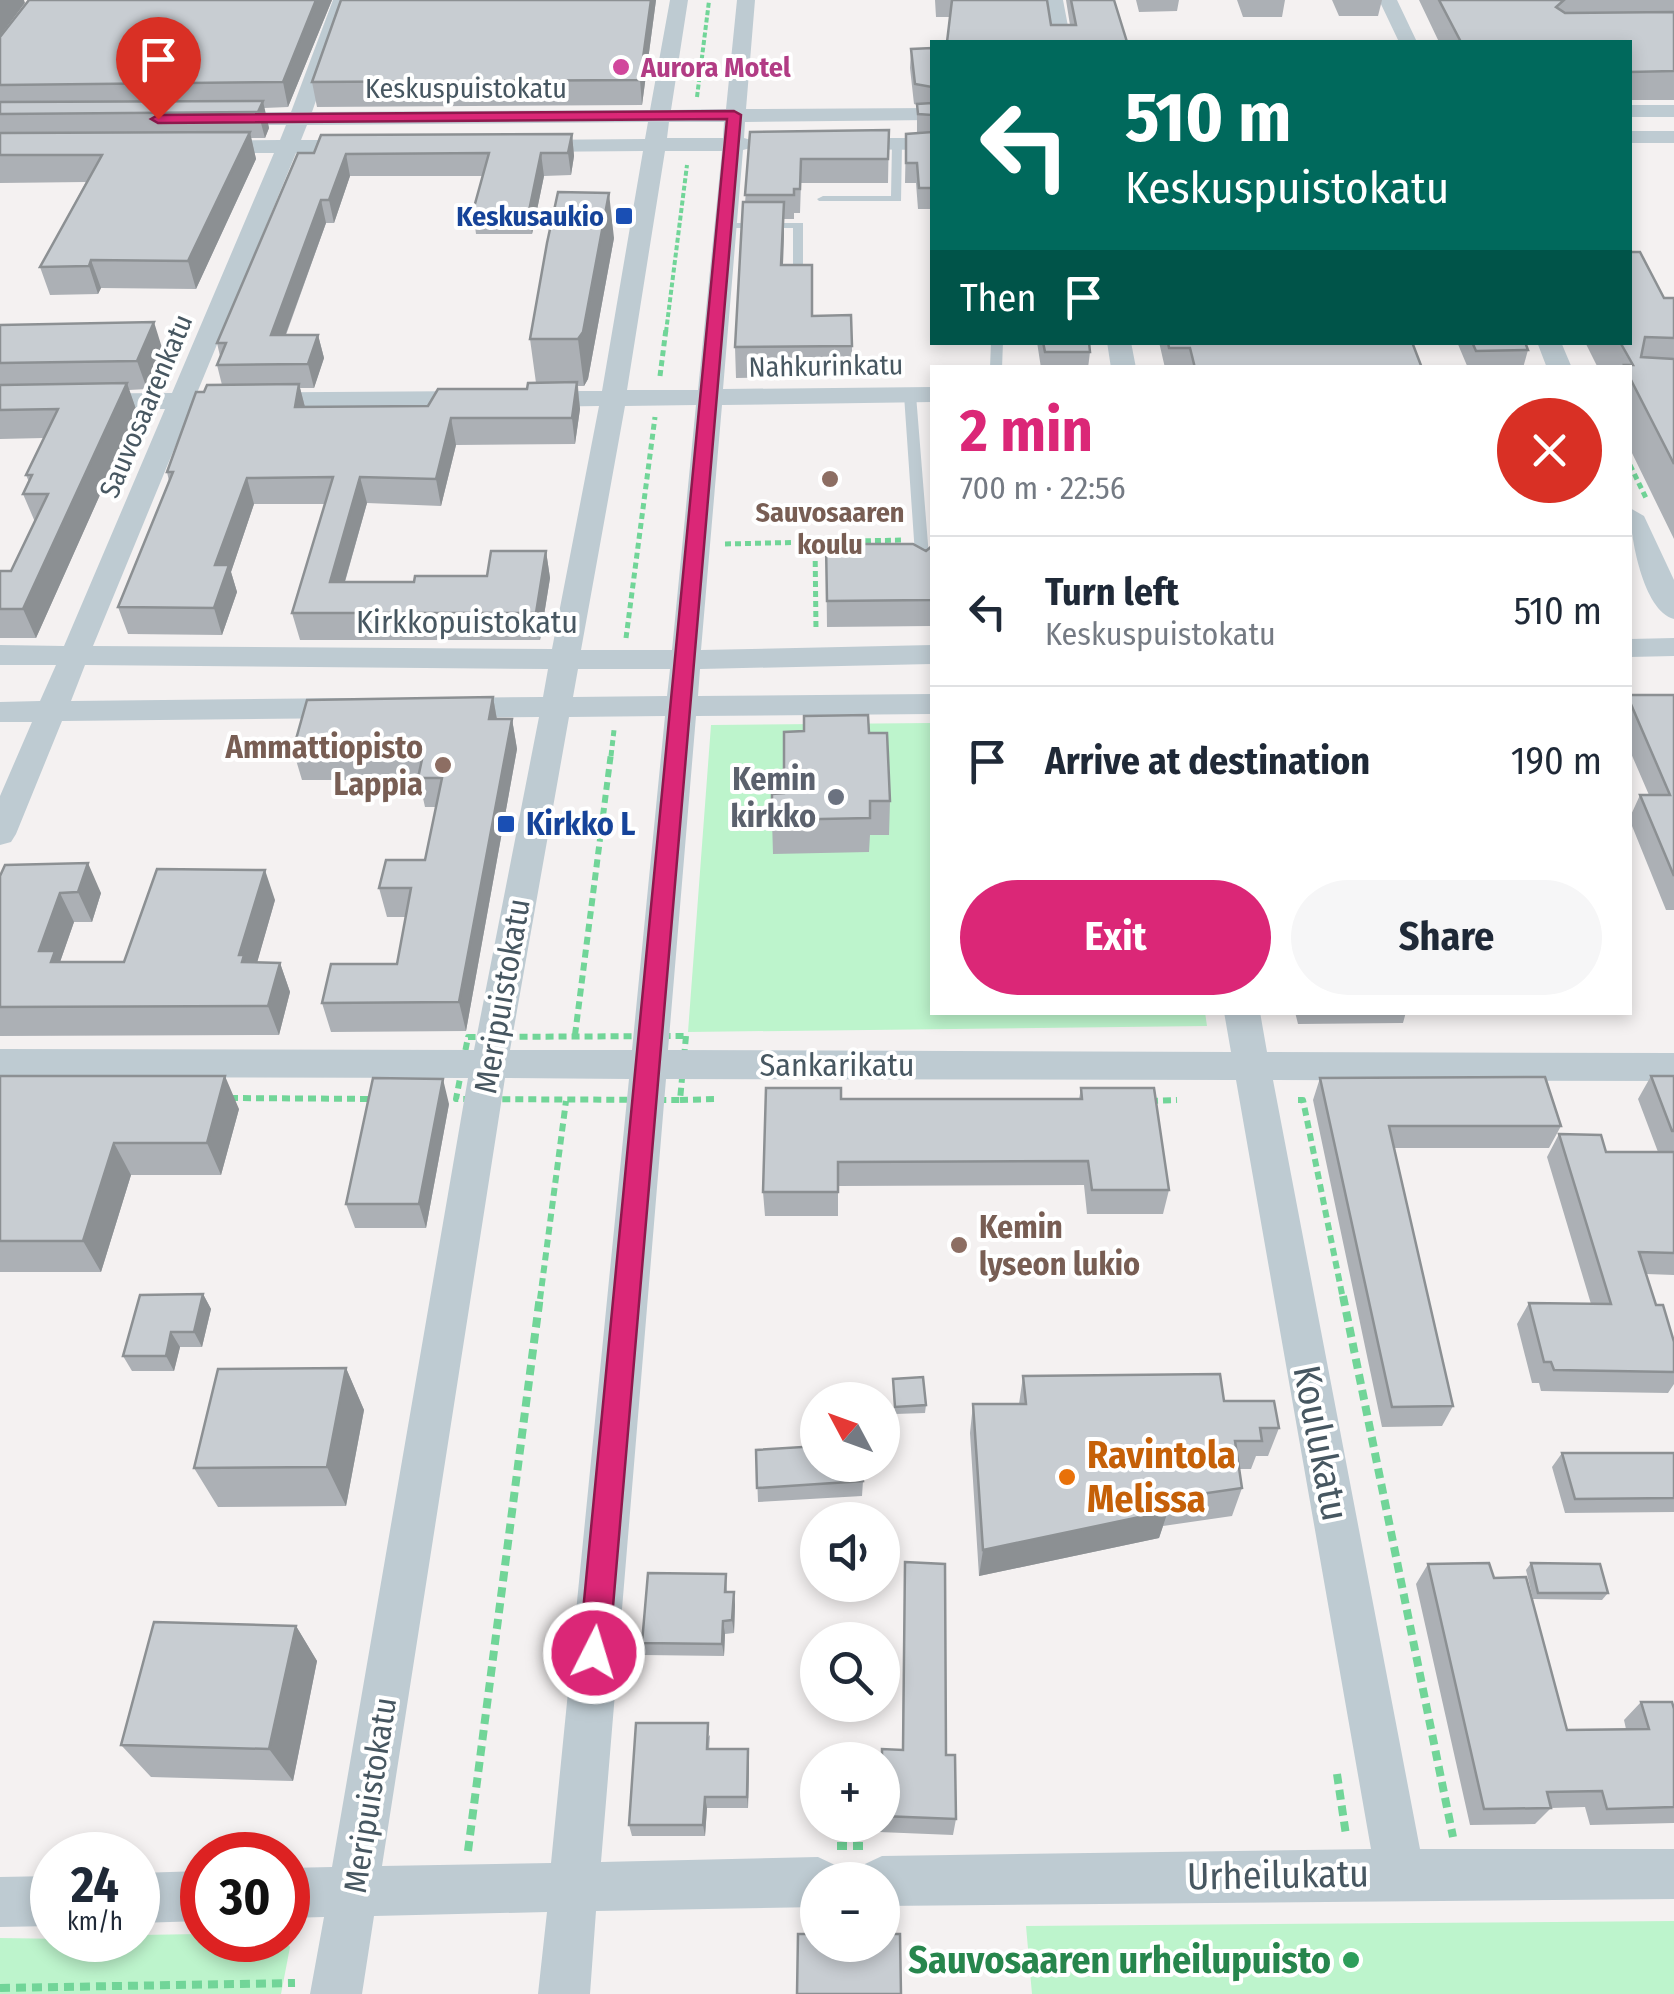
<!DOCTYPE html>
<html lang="en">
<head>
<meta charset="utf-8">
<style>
  body { margin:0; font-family:"Fira Sans Condensed",sans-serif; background:#f6f6f7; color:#1f2937; height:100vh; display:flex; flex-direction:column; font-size:38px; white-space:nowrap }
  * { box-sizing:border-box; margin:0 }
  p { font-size:32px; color:#747a83 }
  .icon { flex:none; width:55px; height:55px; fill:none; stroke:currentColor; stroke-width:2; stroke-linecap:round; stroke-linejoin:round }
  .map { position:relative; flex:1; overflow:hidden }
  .sheet { position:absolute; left:930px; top:365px; width:702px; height:650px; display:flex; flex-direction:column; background:#fff; border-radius:0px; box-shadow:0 5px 15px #0003 }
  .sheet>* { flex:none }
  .top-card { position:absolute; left:930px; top:40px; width:702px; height:305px; border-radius:0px; box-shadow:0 5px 15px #0003; background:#00695c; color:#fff; overflow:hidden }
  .needle { width:65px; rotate:311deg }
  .fabs { position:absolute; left:800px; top:1382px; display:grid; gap:20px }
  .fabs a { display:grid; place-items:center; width:100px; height:100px; border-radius:50%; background:#fff; box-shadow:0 5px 15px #0003; font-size:50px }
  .speed { position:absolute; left:30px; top:1832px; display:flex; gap:20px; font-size:50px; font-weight:700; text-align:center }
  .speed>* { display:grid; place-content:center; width:130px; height:130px; border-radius:50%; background:#fff; box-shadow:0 5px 15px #0003; line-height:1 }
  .speed small { font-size:25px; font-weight:400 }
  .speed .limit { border:15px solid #d22; background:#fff; color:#111 }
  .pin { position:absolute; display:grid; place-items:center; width:85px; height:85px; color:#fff; margin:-102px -42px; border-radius:50% 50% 50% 0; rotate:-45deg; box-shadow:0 0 10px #0007 }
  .pin .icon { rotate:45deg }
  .me { position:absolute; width:110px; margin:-55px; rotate:5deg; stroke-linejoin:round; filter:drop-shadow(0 0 8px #0008) }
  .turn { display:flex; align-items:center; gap:35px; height:210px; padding:0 30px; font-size:45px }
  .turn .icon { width:130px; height:130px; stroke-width:2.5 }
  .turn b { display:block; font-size:70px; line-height:85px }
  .then { display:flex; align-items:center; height:95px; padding:0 30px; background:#0003; gap:20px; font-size:38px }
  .round { display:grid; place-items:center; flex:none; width:105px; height:105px; border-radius:52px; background:#f6f6f7 }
  .head { display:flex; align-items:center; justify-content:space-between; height:170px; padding:0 30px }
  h1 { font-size:60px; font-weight:700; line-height:75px; color:#db2777 }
  .action { display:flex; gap:20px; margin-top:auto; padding:20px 30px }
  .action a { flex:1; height:115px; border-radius:60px; background:#db2777; color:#fff; font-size:40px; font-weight:700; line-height:115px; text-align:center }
  .action a+a { background:#f6f6f7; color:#1f2937 }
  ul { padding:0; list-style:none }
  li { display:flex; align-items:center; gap:30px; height:150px; padding:0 30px; border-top:2px solid #e0e1e3 }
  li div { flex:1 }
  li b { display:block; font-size:38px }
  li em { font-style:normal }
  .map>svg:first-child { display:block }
  .green { fill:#bdf4cc }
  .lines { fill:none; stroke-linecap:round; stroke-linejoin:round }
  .path-far3 { stroke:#71d598; stroke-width:4; stroke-dasharray:5 2.5; stroke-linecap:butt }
  .path-far2 { stroke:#71d598; stroke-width:5; stroke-dasharray:6 4; stroke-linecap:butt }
  .path-far1 { stroke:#71d598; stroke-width:6; stroke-dasharray:8 5; stroke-linecap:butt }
  .path { stroke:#71d598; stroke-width:8; stroke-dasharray:10 6; stroke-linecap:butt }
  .service { fill:#becbd2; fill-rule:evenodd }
  .minor { fill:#becbd2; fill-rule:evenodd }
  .wall { fill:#acb0b5 }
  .shaded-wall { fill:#8c9093 }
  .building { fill:#c8cdd2; stroke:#8c9093; stroke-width:2.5 }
  .route { fill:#db2777; stroke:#8e194d; stroke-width:2.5 }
  .hotel-dot { fill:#d1479c; stroke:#fff; stroke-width:4 }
  .transit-dot { fill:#1a4fb4; stroke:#fff; stroke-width:4 }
  .education-dot { fill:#8d6e63; stroke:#fff; stroke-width:4 }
  .worship-dot { fill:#6b7280; stroke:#fff; stroke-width:4 }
  .food-dot { fill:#e8710a; stroke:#fff; stroke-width:4 }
  .leisure-dot { fill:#2e9e5b; stroke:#fff; stroke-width:4 }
  .labels { text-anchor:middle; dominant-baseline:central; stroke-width:8; stroke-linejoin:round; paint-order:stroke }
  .far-hotel-label { font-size:28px; font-weight:bold; fill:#b23c85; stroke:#fff; text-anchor:start }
  .far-street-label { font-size:28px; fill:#475761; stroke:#fff }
  .far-transit-label { font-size:28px; font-weight:bold; fill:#164399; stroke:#fff; text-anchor:end }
  .far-education-label { font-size:28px; font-weight:bold; fill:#785e54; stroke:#fff }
  .street-label { font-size:32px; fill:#475761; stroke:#fff }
  .education-label { font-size:32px; font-weight:bold; fill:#785e54; stroke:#fff; text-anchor:end }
  .worship-label { font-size:32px; font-weight:bold; fill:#5b616d; stroke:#fff; text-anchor:end }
  .transit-label { font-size:32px; font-weight:bold; fill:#164399; stroke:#fff; text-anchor:start }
  .near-street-label { font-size:38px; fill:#475761; stroke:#fff }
  .near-food-label { font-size:38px; font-weight:bold; fill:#c56008; stroke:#fff; text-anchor:start }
  .near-leisure-label { font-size:38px; font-weight:bold; fill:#27864d; stroke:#fff; text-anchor:end }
</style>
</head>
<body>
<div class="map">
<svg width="1674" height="1994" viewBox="0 0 1674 1994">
  <rect width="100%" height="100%" fill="#f4f1f1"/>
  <path class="green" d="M932,723V1012H1205L1207,1026L688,1032L711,725Z
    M1674,1921V1994H1032L1026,1926Z
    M202,1934V1940H285L290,1947L281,1994H0V1938L138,1940V1935Z"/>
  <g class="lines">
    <path class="path-far3" d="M697,97L709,1
      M666,332L687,165"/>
    <path class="path-far2" d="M660,376L666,329
      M1630,465L1647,500
      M815,541L816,631
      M725,544L902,540
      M626,638L655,417
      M611,756L614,730"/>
    <path class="path-far1" d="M575,1035L611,753
      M686,1036L680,1100L456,1099L468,1037Z
      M230,1098L377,1099
      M680,1100L718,1099
      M1298,1100H1303L1343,1299
      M1150,1101L1177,1100
      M540,1299L566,1101"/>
    <path class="path" d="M1343,1296L1453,1837
      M1337,1774L1346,1835
      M837,1846H865
      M468,1851L540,1296
      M0,1988L295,1983"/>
    <path class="service" d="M897,141L902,144L901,201H819L817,199L823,196H891L892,144Z
      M725,223H803V282L793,280V228H721V224Z
      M991,342H1003L1002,368H990Z
      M910,391L916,395L930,569L923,573L916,569L904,395Z"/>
    <path class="minor" d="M333,0H351L312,112L650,110L670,0H688L671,110L726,109L737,0H755L746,109L932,108V120L745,122L744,138L765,144L743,150L723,389L932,387V402L722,405L701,650L932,645V664L700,669L698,696L932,694V714L696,716L668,1050L1231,1052L1224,1012H1260L1267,1052L1674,1053V1081L1273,1080L1420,1849H1674V1899L882,1906V1880H858L865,1864L882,1856L1371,1849L1236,1080L666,1079L601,1862L818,1857L835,1865L842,1880H818V1907L596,1911L590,1994H538L547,1912L374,1916L362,1994H310L324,1917L288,1918V1868L332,1867L468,1078L0,1077V1049L474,1050L539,717L446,718L431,708L446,698L543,697L548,669L85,665L71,701L349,698L364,708L349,718L62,721L16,834L11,842L0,845V796L32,722H0V702L40,701L56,665H0V645L64,646L165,409L0,410V394L172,393L274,153H206L195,147L206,141L280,140L286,125H219L209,119L219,113L291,112ZM648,122L645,139L526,140L515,146L526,152L643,151L602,391H531L518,399L531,407L599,406L552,649L93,646L191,408L479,407L492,399L479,391L197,393L296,153L364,152L375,146L364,140H301L307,125ZM669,122H724L723,138H667ZM665,151H722L698,390H627ZM696,405L672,650H581L625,406ZM578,669H670L667,696L573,697ZM665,716L632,1050H510L569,717ZM505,1078L629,1079L551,1863L382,1866Z
      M1045,0H1063L1071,42H1052Z
      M1379,0H1397L1417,42H1399Z
      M1630,105H1674V117H1630Z
      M1630,131H1674V143H1630Z
      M841,138H932V150L833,149V139Z
      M1107,342H1131L1136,368H1111Z
      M1537,342H1561L1572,368H1547Z
      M1630,508L1644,516L1674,580V619C1643,611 1630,536 1630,508Z
      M1674,638V656L1630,657V639Z
      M202,1871V1921L138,1923V1873Z
      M52,1876V1926L0,1927V1877Z"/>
  </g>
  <path class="wall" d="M29,0H332L288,107L264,108L269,128L265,138H251L256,159L196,289L101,288L98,294L50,295L40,267L86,182L0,183V37Z
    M656,0L642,105L317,107L312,82Z
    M935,0H1047L1051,25H1070L1066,0H1114L1127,42L950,17H936Z
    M1136,0H1179L1177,11L1139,12Z
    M1237,0H1285L1282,17H1243Z
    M1332,0H1382L1378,16H1339Z
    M1419,0H1674V100H1630V42H1439Z
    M932,48V209H918L916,183H905L906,134L917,133V105L914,104L910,68L911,49Z
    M889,130L888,183H801L800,213H794V219H784L783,265L812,316L852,346V376L736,378L735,347L750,132Z
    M572,134L574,156L571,175L544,176L532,234H476L473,211L482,176H350L334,223H326L286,335H318L324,358L314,388H300L305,407L428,406L527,389L536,383L530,339L614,238L588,379L584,386H578L580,409L575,444L456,445L441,506L367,503L345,582H414L487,576L546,551L550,578L540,640H300L292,613L325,504H254L231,572L237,592L222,635L128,634L118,607L169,481L167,472L204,392L222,385L217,365L220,356L217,343L314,153Z
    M1664,298H1674V539L1630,449V368H1598L1585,342H1630Z
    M0,325L163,351L147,389L129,390L137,412L36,638H0V571H11L35,522L23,494L29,482L26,475L44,438L0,439Z
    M1037,342H1089L1090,352L1088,368H1041Z
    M1159,342H1412L1422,368H1165Z
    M1457,342H1525L1528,350L1523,368H1468Z
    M826,544L926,551L932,546V626L827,627Z
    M1630,695H1674V910H1666L1630,821V817L1640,795H1649L1630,751Z
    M493,697L497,719H512L517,749L466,1031L331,1032L322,1003L397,964L406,917H387L379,888L425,860L436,807H425L419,780H302L293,750Z
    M869,733L890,801L889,835H870L869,852L773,854L772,820L784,793Z
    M0,876L101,893L92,922H74L60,962H124L275,900L257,962L280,963L290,992L279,1035L0,1036Z
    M1295,1012H1406L1403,1023L1298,1024Z
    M0,1076L239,1109L221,1175H131L101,1272H0Z
    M1651,1076H1674V1275L1646,1274L1656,1305L1674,1342V1384L1668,1393L1541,1391L1539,1383H1532L1517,1324L1529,1303L1591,1304L1547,1157L1559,1134L1606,1152H1658L1638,1099Z
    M1320,1078L1561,1126L1549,1148H1394L1453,1406L1442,1426L1382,1427L1313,1100Z
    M1081,1088L1169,1190L1163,1214H1087L1084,1185L838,1186V1216H765L763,1192L841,1099H1079Z
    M449,1104L426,1228H355L346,1204Z
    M203,1294L211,1309L202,1347H180L174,1371H132L123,1356Z
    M346,1368L364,1410L346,1506L218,1507L194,1468Z
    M1023,1376L1224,1401L1279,1428L1268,1456H1256L1251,1469H1239L1242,1488L1232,1516L1163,1526L1159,1538L979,1576L970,1433L973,1404H1019Z
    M893,1379L926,1405L925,1413L895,1414Z
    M756,1450L863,1481L862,1496L758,1502Z
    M1562,1453H1674V1512L1565,1513L1552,1467Z
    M905,1562L946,1755L956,1819L953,1835L879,1832L880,1825H882V1760L902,1750Z
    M1531,1563L1608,1593L1602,1600L1533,1599L1526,1570Z
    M1428,1564L1494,1578L1567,1730L1626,1729L1624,1720L1641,1702L1674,1709V1823L1590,1825L1585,1807L1551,1808L1535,1824L1470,1825L1416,1584Z
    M726,1574L727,1592H734L735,1605L734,1633L725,1634L724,1656L644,1655L642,1643Z
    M296,1626L317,1661L293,1781L151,1777L121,1745Z
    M710,1735L709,1749H748L749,1760L748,1808H707L705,1836H632L629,1825Z"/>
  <path class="shaded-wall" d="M0,0H24L25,3L0,36Z
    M316,0H332L288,107L283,82Z
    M651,0H656L642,105L640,80Z
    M263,101L269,128L265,138L258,112Z
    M250,132L256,159L196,289L188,261Z
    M572,134L574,156L571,175L568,153Z
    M541,153L544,176L532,234L529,211Z
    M346,154L350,176L334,223L329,200Z
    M609,193L614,238L588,379L584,386L578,339Z
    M321,200L326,223L277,358L271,335Z
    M784,202V232L782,295L781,265Z
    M91,260L101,288L98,294L89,266Z
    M154,322L163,351L147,389L137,361Z
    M318,335L324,358L314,388L308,364Z
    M577,382L580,409L575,444L572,418Z
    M127,383L137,412L36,638L23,609Z
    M299,384L306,411L295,407Z
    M451,418L456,445L441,506L436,479Z
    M360,477L367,503L337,609L330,582Z
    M247,478L254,504L231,572L237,592L222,635L214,608L215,565Z
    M546,551L550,578L540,640L536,613Z
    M493,697L498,726L489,719Z
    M512,719L517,749L466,1031L459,1002Z
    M88,863L101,893L92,922L78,892Z
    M265,870L275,900L253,977L255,985L239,955Z
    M60,893L74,922L60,962L69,981L39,951Z
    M280,963L290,992L279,1035L268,1006Z
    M225,1076L239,1109L221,1175L207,1143Z
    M443,1079L449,1104L426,1228L419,1204Z
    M114,1143L131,1175L101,1272L83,1241Z
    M203,1294L211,1309L202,1347L194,1332Z
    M171,1332L180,1347L174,1371L166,1356Z
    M346,1368L364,1410L346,1506L327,1467Z
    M1168,1511L1159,1538L979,1576L983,1550Z
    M734,1592L735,1605L734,1633L732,1620Z
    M723,1621L725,1634L724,1656L722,1644Z
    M296,1626L317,1661L293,1781L269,1749Z
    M748,1749L749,1760L748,1808L747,1797Z
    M705,1797L707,1808L705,1836L703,1825Z"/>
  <path class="building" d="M29,0H316L283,82L0,85V37Z
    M341,0H651L640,80L312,82Z
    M952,0H1047L1051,25H1076L1071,0H1114L1127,42H947Z
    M1439,0H1564L1556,7L1565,13L1674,12V71L1630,72V42H1461Z
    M932,48V87L915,84L911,49Z
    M263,101L258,112L0,114V102Z
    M932,103V115L918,114L917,104Z
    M889,130L888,159H801L800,189H794V195H745L750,132Z
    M250,132L188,261L91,260L89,266L40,267L102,155H0V133Z
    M932,132V188H919L917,163H906V134Z
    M572,134L568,153H541L529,211H473L489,153L346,154L329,200H321L271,335H318L308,364L217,365L226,343H217L298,153H314L321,135Z
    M558,192L609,193L583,332L578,339H530L547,243Z
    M743,202H784L781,265H812V316L851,315L852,346L735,347Z
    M1630,252H1640L1664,298H1674V338L1645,337L1641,357L1674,359V464L1630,378V368H1625L1624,365H1633L1620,342H1630Z
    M154,322L137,361L0,363V325Z
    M1043,342H1089L1090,352H1045Z
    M1168,342H1412L1422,368H1195L1190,348H1169Z
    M1472,342H1525L1528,350L1476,351Z
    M577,382L572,418H451L436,479L360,477L330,582H414L415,576H487L491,551H546L536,613H292L333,477L247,478L215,565H229L214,608L118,607L173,472H167L196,392H204L207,385L299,384L295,407L428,406L438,389H527L528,383Z
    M127,383L23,609H0V571H11L48,494H23L32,475H26L58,409L0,410V385Z
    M826,544H913L926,551L932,546V600L827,601Z
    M1630,695H1674V876L1640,795H1670L1630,702Z
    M493,697L489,719H512L459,1002L322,1003L331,964H397L411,888H379L386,860H425L442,778H418L424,750H293L307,700Z
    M868,715L869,733H887L890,801H870V818L772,820V794L784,793V732L804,731V716Z
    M88,863L78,892L60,893L39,951H55L51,962H124L157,869L265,870L239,955H244L242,962L280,963L268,1006L0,1007V876L5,865Z
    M0,1076H225L207,1143H114L83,1241H0Z
    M1651,1076H1674V1131H1672Z
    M1545,1077L1561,1126H1389L1453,1406L1392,1407L1320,1078Z
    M373,1078L443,1079L419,1204H346Z
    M766,1088H841V1099H1082L1081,1088H1154L1169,1190H1092L1088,1161L838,1162V1192H763Z
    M1559,1134L1601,1135L1606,1152H1674V1253L1639,1252L1656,1305H1663L1674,1342V1372L1554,1370L1551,1362H1544L1529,1303L1611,1304Z
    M203,1294L194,1332H171L166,1356H123L140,1295Z
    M346,1368L327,1467L194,1468L218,1369Z
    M1220,1374L1224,1401H1274L1279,1428H1260L1262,1441H1235L1242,1488L1166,1499L1168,1511L983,1550L973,1404H1026L1023,1376Z
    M923,1377L926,1405L895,1407L893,1379Z
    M818,1446V1465H861L863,1481L757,1488L756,1450Z
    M1562,1453H1674V1498L1575,1499Z
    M905,1562L945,1564L946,1755H955L956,1819L882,1816V1749L903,1750Z
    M1489,1563L1494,1578L1526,1577L1567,1730L1649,1729L1641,1702H1672L1674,1709V1807L1607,1809L1602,1791L1547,1792L1551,1808L1484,1809L1428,1564Z
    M1531,1563L1600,1564L1608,1593H1538Z
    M648,1573L726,1574L725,1592H734L732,1620L723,1621L722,1644L642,1643Z
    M154,1622L296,1626L269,1749L121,1745Z
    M636,1723H708L707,1749H748L747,1797H705L703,1825H629Z
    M798,1934H818V1945H882V1934H900L901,1994H797Z"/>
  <path class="route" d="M734,111L741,115L609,1653L604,1663L594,1668L583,1663L579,1653L727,119L158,123L151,119L158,115Z"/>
  <circle class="hotel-dot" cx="621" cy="67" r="10"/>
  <g class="transit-dot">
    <rect x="614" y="206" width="20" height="20" rx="5"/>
    <rect x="496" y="814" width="20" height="20" rx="5"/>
  </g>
  <g class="education-dot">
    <circle cx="830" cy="479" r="10"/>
    <circle cx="443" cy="765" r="10"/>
    <circle cx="959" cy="1245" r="10"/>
  </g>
  <circle class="worship-dot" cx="836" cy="797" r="10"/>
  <circle class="food-dot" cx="1067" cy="1477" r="10"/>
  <circle class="leisure-dot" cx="1351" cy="1960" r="10"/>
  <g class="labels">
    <g class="far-hotel-label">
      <text x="641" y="67">Aurora Motel</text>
    </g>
    <g class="far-street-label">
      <text x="466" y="88">Keskuspuistokatu</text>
      <text transform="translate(826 366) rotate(-1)">Nahkurinkatu</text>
      <text transform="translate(146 406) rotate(-67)">Sauvosaarenkatu</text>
    </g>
    <g class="far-transit-label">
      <text x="604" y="216">Keskusaukio</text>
    </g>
    <g class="far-education-label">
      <text x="830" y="512">Sauvosaaren<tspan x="830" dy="32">koulu</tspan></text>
    </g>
    <g class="street-label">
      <text x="467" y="622">Kirkkopuistokatu</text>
      <text transform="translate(502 996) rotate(-80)">Meripuistokatu</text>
      <text x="837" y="1065">Sankarikatu</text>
      <text transform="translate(370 1795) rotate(-81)">Meripuistokatu</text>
    </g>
    <g class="education-label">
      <text x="423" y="747">Ammattiopisto<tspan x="423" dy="37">Lappia</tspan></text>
      <text x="979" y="1227" text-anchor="start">Kemin<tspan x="979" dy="37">lyseon lukio</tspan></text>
    </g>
    <g class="worship-label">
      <text x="816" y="779">Kemin<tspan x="816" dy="37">kirkko</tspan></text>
    </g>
    <g class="transit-label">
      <text x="526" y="824">Kirkko L</text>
    </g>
    <g class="near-street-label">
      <text transform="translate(1321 1443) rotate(79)">Koulukatu</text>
      <text transform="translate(1278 1875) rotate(-1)">Urheilukatu</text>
    </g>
    <g class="near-food-label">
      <text x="1087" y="1455">Ravintola<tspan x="1087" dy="44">Melissa</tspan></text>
    </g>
    <g class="near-leisure-label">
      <text x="1331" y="1960">Sauvosaaren urheilupuisto</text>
    </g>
  </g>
</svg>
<div class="fabs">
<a><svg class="needle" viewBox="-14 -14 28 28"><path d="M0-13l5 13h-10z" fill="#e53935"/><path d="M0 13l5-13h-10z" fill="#747a83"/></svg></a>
<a><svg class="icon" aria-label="sound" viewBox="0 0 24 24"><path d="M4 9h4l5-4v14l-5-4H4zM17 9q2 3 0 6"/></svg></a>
<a><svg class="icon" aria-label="search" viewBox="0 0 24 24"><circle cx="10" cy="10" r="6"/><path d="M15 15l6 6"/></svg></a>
<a>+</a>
<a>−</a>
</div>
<div class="speed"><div>24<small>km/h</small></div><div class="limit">30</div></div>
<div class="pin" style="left:158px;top:119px;background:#d93025"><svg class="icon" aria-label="arrive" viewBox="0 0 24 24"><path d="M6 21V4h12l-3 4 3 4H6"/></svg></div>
<svg class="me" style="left:594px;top:1653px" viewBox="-20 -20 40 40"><circle r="17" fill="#db2777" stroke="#fff" stroke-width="3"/><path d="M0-11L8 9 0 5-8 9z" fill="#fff"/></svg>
<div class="top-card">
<div class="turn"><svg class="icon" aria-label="left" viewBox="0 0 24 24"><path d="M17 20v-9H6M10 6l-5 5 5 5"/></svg><div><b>510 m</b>Keskuspuistokatu</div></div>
<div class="then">Then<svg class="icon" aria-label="arrive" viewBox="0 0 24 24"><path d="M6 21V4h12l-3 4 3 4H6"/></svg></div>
</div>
<section class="sheet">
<div class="head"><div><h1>2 min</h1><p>700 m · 22:56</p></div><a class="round" style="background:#d93025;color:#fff"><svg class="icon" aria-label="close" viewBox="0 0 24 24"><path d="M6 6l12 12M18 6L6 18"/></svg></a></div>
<ul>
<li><svg class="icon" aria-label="left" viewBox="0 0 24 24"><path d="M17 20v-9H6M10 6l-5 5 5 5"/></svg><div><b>Turn left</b><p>Keskuspuistokatu</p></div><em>510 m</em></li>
<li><svg class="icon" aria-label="arrive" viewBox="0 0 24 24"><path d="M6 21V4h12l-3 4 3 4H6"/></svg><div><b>Arrive at destination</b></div><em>190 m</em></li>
</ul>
<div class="action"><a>Exit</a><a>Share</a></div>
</section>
</div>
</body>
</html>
